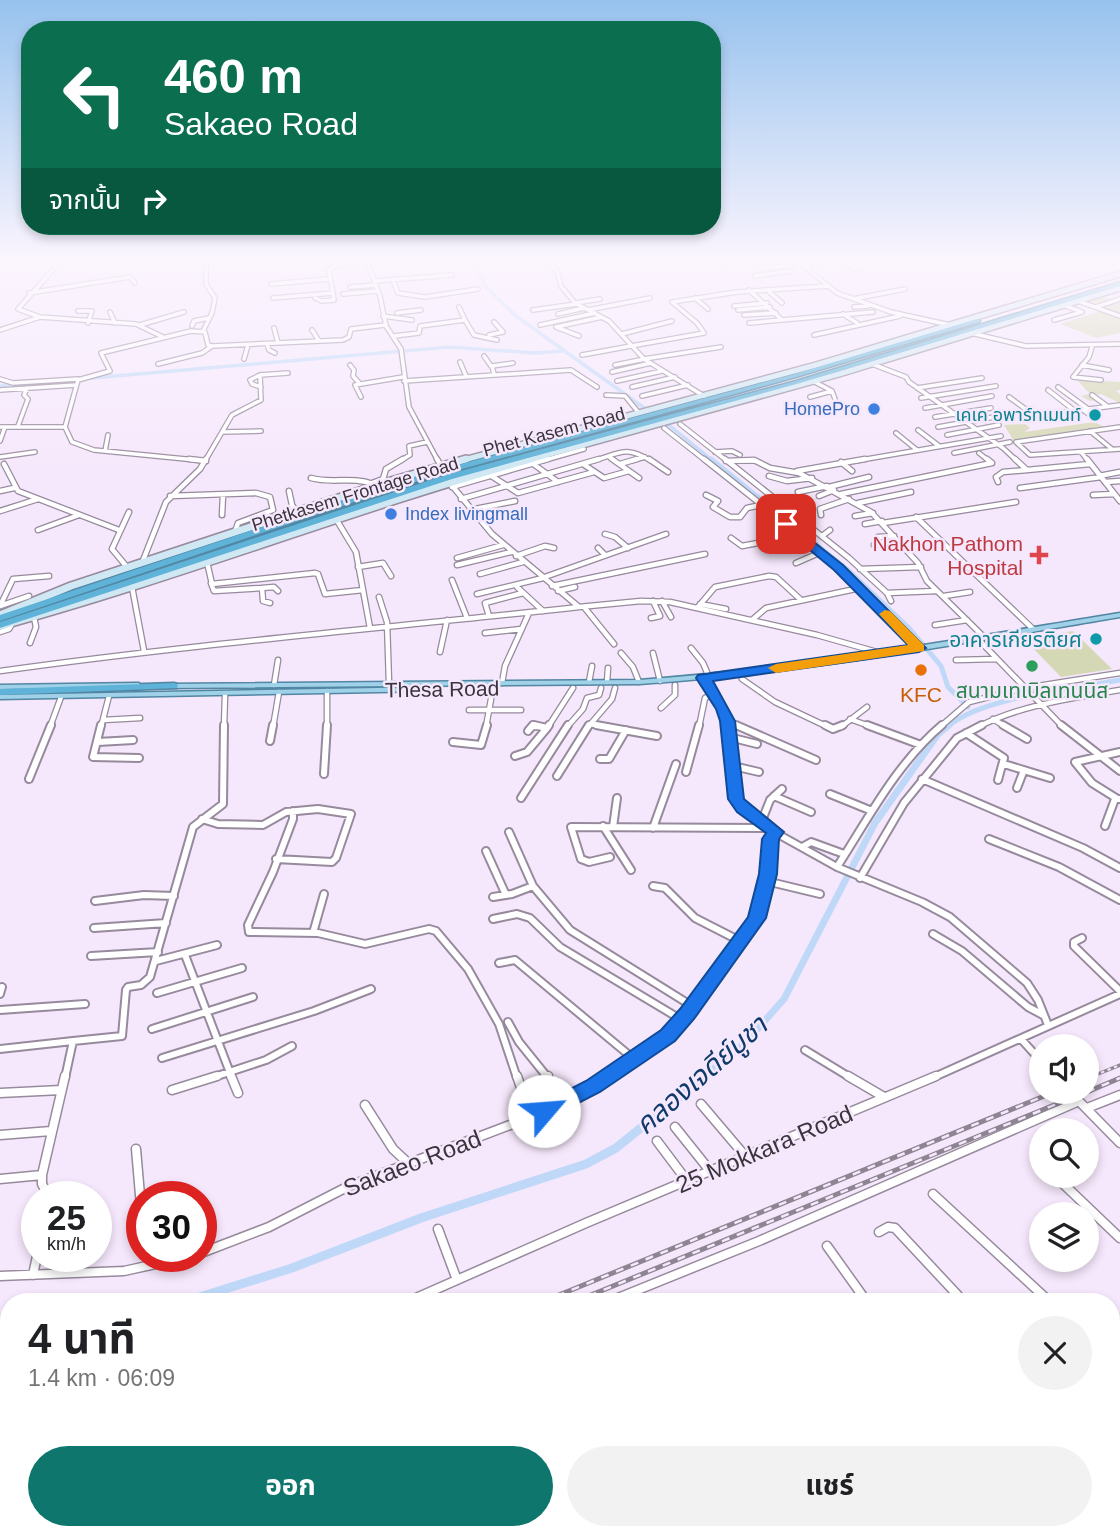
<!DOCTYPE html>
<html lang="th">
<head>
<meta charset="utf-8">
<style>
  body { margin:0; font-family:Helvetica,"Noto Sans Thai",sans-serif; background:#f2f2f2; color:#202124; height:100vh; display:flex; flex-direction:column; font-size:26px; white-space:nowrap }
  * { box-sizing:border-box; margin:0 }
  p { font-size:23px; color:#757577 }
  .icon { flex:none; width:38px; height:38px; fill:none; stroke:currentColor; stroke-width:2; stroke-linecap:round; stroke-linejoin:round }
  .map { position:relative; flex:1; overflow:hidden }
  .side { position:absolute; left:0px; top:1293px; width:1120px; height:247px; display:flex; flex-direction:column; background:#fff; border-radius:28px 28px 0 0; box-shadow:0 4px 10px #0003 }
  .side>* { flex:none }
  .top-card { position:absolute; left:21px; top:21px; width:700px; height:214px; border-radius:28px; box-shadow:0 4px 10px #0003; background:#0b6e4f; color:#fff; overflow:hidden }
  .buttons { position:absolute; left:1029px; top:1034px; display:grid; gap:14px }
  .buttons a { display:grid; place-items:center; width:70px; height:70px; border-radius:50%; background:#fff; box-shadow:0 4px 10px #0003; font-size:35px }
  .speed { position:absolute; left:21px; top:1181px; display:flex; gap:14px; font-size:35px; font-weight:700; text-align:center }
  .speed>* { display:grid; place-content:center; width:91px; height:91px; border-radius:50%; background:#fff; box-shadow:0 4px 10px #0003; line-height:1 }
  .speed small { font-size:18px; font-weight:400 }
  .speed .limit { border:10px solid #d22; background:#fff; color:#111 }
  .pin { position:absolute; display:grid; place-items:center; width:60px; height:60px; color:#fff; margin:-30px; border-radius:14px; box-shadow:0 4px 10px #0006 }
  .me { position:absolute; width:77px; margin:-38px; rotate:63deg; stroke-linejoin:round; filter:drop-shadow(0 0 5px #0008) }
  .turn { display:flex; align-items:center; gap:24px; height:147px; padding:0 28px; font-size:32px }
  .turn .icon { width:91px; height:91px; stroke-width:2.5 }
  .turn b { display:block; font-size:49px; line-height:60px }
  .then { display:flex; align-items:center; height:66px; padding:0 28px; background:#0003; gap:14px; font-size:26px }
  .round { display:grid; place-items:center; flex:none; width:74px; height:74px; border-radius:37px; background:#f2f2f2 }
  .head { display:flex; align-items:center; justify-content:space-between; height:119px; padding:0 28px }
  h1 { font-size:42px; font-weight:700; line-height:52px }
  .button { display:flex; gap:14px; margin-top:auto; padding:14px 28px }
  .button a { flex:1; height:80px; border-radius:42px; background:#0f766e; color:#fff; font-size:28px; font-weight:700; line-height:80px; text-align:center }
  .button a+a { background:#f2f2f2; color:#202124 }
  .map>svg:first-child { display:block }
  .green { fill:#d5d8b5 }
  .lines { fill:none; stroke-linecap:round; stroke-linejoin:round }
  .canal-far3 { stroke:#bfd8f8; stroke-width:3.5 }
  .canal-far2 { stroke:#bfd8f8; stroke-width:5 }
  .canal-far1 { stroke:#bfd8f8; stroke-width:7 }
  .canal { stroke:#bfd8f8; stroke-width:9 }
  .street-far3-casing { stroke:#968a9c; stroke-width:6 }
  .street-far2-casing { stroke:#968a9c; stroke-width:7 }
  .street-far1-casing { stroke:#968a9c; stroke-width:10 }
  .street-casing { stroke:#968a9c; stroke-width:11 }
  .secondary-far1-casing { stroke:#968a9c; stroke-width:8 }
  .secondary-casing { stroke:#968a9c; stroke-width:10 }
  .primary-casing { stroke:#5286a2; stroke-width:3 }
  .highway-casing { stroke:#5286a2; stroke-width:3 }
  .street-far3 { stroke:#fff; stroke-width:3.5 }
  .street-far2 { stroke:#fff; stroke-width:4.5 }
  .street-far1 { stroke:#fff; stroke-width:6 }
  .street { stroke:#fff; stroke-width:8 }
  .secondary-far1 { stroke:#cfe8f3; stroke-width:5 }
  .secondary { stroke:#cfe8f3; stroke-width:7 }
  .primary { fill:#9fd1e8; fill-rule:evenodd }
  .highway { fill:#5fb2d8; fill-rule:evenodd }
  .rail-far1-casing { stroke:#8e8593; stroke-width:3.5 }
  .rail-casing { stroke:#8e8593; stroke-width:5 }
  .rail-far1 { stroke:#f6e8fc; stroke-width:2; stroke-dasharray:3.5; stroke-linecap:butt }
  .rail { stroke:#f6e8fc; stroke-width:2.5; stroke-dasharray:8; stroke-linecap:butt }
  .route { fill:#1a73e8; stroke:#114b97; stroke-width:2 }
  .slow { fill:#f59e0b }
  .shop-dot { fill:#3f7fe0; stroke:#f6e8fc; stroke-width:2.5 }
  .culture-dot { fill:#0f9aa8; stroke:#f6e8fc; stroke-width:2.5 }
  .health-dot { fill:#e0444e; stroke:#f6e8fc; stroke-width:2.5 }
  .leisure-dot { fill:#2e9e5b; stroke:#f6e8fc; stroke-width:2.5 }
  .food-dot { fill:#e8710a; stroke:#f6e8fc; stroke-width:2.5 }
  .labels { text-anchor:middle; dominant-baseline:central; stroke-width:5; stroke-linejoin:round; paint-order:stroke }
  .far-shop-label { font-size:18px; fill:#366cbe; stroke:#f6e8fc; text-anchor:end }
  .far-culture-label { font-size:18px; fill:#0d838f; stroke:#f6e8fc; text-anchor:end }
  .far-street-label { font-size:18px; fill:#3a353d; stroke:#f6e8fc }
  .health-label { font-size:21px; fill:#be3a42; stroke:#f6e8fc; text-anchor:end }
  .culture-label { font-size:21px; fill:#0d838f; stroke:#f6e8fc; text-anchor:end }
  .street-label { font-size:21px; fill:#3a353d; stroke:#f6e8fc }
  .leisure-label { font-size:21px; fill:#27864d; stroke:#f6e8fc }
  .food-label { font-size:21px; fill:#c56008; stroke:#f6e8fc }
  .near-street-label { font-size:24px; fill:#3a353d; stroke:#f6e8fc }
  .near-water-label { font-size:28px; font-style:italic; fill:#103a6a; stroke:#f6e8fc }
</style>
</head>
<body>
<div class="map">
<svg width="1120" height="1539" viewBox="0 0 1120 1539">
  <rect width="100%" height="100%" fill="#f6e8fc"/>
  <path class="green" d="M1103,297L1120,301V333L1097,338L1060,324L1101,311L1082,303Z
    M1076,379L1120,382V390L1116,391L1120,394V403L1101,394L1092,395L1098,400L1090,401L1081,396L1090,394Z
    M1094,422L1105,427L1014,441L1004,425L1025,424L1030,428L1024,432Z
    M1073,631L1112,669L1061,677L1024,639Z"/>
  <g class="lines">
    <path class="canal-far3" d="M473,259L486,287L516,316L675,430L713,461
      M0,386L449,347L535,353L563,351"/>
    <path class="canal-far2" d="M711,459L850,572L909,628L941,666L948,687L968,707
      M947,727C982,697 1072,689 1120,680"/>
    <path class="canal-far1" d="M703,1078L745,1043L784,999L875,823L938,734L949,725"/>
    <path class="canal" d="M184,1302L292,1268L421,1218L586,1164L616,1148L705,1076
      M0,1339L9,1337"/>
    <g class="street-far3-casing">
      <path id="street-far3" d="M0,259H6
        M112,259H117
        M366,259L380,296L386,326L401,349L409,407L438,461
        M420,259H449
        M544,259L557,271L561,286L575,303L609,321L644,359L704,396
        M711,259L721,262L748,259
        M795,259L837,293L891,312L950,325
        M842,259L859,270
        M778,261L797,260
        M798,261L826,259
        M803,265L820,264
        M756,266L766,268L801,264
        M755,276L791,271
        M393,280L398,293L425,297L478,289
        M375,281L452,275
        M271,284L330,279
        M350,287L376,285
        M749,290L782,320L873,312
        M767,290L782,303
        M29,293L130,277L135,283
        M343,294L378,291
        M273,298L333,293
        M315,298L322,301L334,300L329,270C341,261 354,263 368,263
        M695,298L708,309
        M853,299L905,289
        M1078,301L1120,316
        M575,303L600,299
        M734,306L767,303
        M854,307L868,306
        M1096,307L1120,299
        M533,310L576,304
        M588,310L650,298
        M738,310L770,307
        M78,311H92L88,323
        M110,312L115,323
        M397,313L421,310
        M558,314L584,308
        M843,314L857,323
        M744,315L776,313
        M383,316L412,320
        M40,317L18,309L59,263L57,259
        M465,320L474,335L497,340
        M1054,320L1082,312L1063,305
        M749,323L782,320
        M140,325L184,312
        M540,325L595,313
        M192,326L194,321L209,318
        M274,328L278,343
        M0,330L40,317L136,324L163,337
        M312,330L319,341
        M203,331L212,313L215,298L206,284V259
        M971,333L1026,346L1120,344
        M622,334L672,321
        M489,335L503,332L494,322
        M814,335L900,316
        M394,336L419,333L420,326L465,320L459,307
        M579,336L556,327L602,317
        M267,344L269,350L275,353
        M631,346L704,333L697,323L672,302L737,292L828,286
        M1092,347L1089,357L1073,377L1101,380
        M582,355L631,346
        M484,356L491,366
        M244,359L248,345
        M644,359L721,347
        M460,362L466,376
        M158,364L202,353L212,346
        M872,364L906,377L909,382L1003,448L1017,461
        M350,365L354,370L353,376L360,384
        M615,365L645,359
        M1082,365L1109,370
        M612,372L651,363
        M494,374L492,366L513,363
        M260,375L250,380L252,384L261,387
        M0,379L13,383L78,379
        M404,381L571,370L597,387
        M617,381L662,371
        M813,381L832,391L835,399
        M632,387L675,377
        M1058,387L1088,409
        M917,388L982,378
        M0,390L76,385
        M1048,390L1075,411
        M606,395L625,396L639,413
        M1092,395L1107,406
        M642,396L688,385
        M361,397L355,385L403,377
        M810,397L832,391
        M1009,397L1035,416L1120,405
        M921,398L996,386
        M925,408L992,396
        M1083,410L1093,417
        M935,417L991,408
        M680,424L727,461
        M18,426L28,399L24,395L27,388
        M0,427H65
        M938,427L994,417
        M1120,427L1016,442L1030,455L1120,449
        M664,428L706,461
        M918,430L939,446
        M1090,431L1112,449
        M222,432L261,431
        M896,433L917,450
        M947,435L999,425
        M0,441L5,427
        M105,451L108,435
        M715,452L732,451L740,455
        M1081,452L1088,461
        M954,453L1010,442
        M979,453L989,461
        M0,457L35,452
        M609,457L615,461
        M205,461L232,415L261,400L260,375L288,373
        M206,461L94,450L72,442L65,427L78,380L110,371L101,353L191,331L205,332L208,345L212,346L343,340L349,337L351,329L385,325
        M400,461L410,455L409,446L427,442
        M542,461L584,449
        M593,461C620,453 626,445 651,461
        M631,461L645,457
        M726,461H756
        M855,461L1001,436"/>
    </g>
    <g class="street-far2-casing">
      <path id="street-far2" d="M189,459L206,461
        M437,459L441,466
        M612,459L639,478
        M649,459L668,472
        M704,459L816,548L919,648
        M725,459L849,558L887,593L891,601
        M1015,459L1027,470L1090,464
        M1087,459L1120,501
        M726,461L754,460L770,468L799,473L871,512L918,563L927,581L984,637
        M841,462L852,471
        M532,463L558,482
        M4,464L18,491L119,530
        M583,464L604,478L629,471
        M620,464L637,459
        M797,471L865,459
        M490,475L518,493L594,472
        M769,476L787,481L812,478
        M1099,476L1120,472
        M311,478C332,484 352,476 373,484
        M449,482L492,534L579,607L641,601L670,602L817,635L884,654
        M998,482L996,477L1003,472L1027,470
        M1105,482L1120,481
        M372,483L383,479L386,469L403,459
        M452,487L548,459
        M829,487L869,477
        M1020,488L1101,477
        M0,491L14,488
        M289,491L292,505L297,512
        M798,492L827,486
        M841,494L992,463L987,459
        M706,495L718,501L713,507L730,517H740L747,508L761,505
        M1093,495L1114,494
        M170,496L256,493L270,497L273,510L238,523L235,532
        M819,496L834,490
        M461,499L599,459
        M858,503L911,492
        M470,510L515,501
        M0,511L38,499
        M222,515L223,495
        M821,515L820,509L849,499
        M855,516L873,513
        M916,517L1033,629
        M336,519L356,552L370,628
        M883,523L1016,502
        M865,524L882,521
        M38,530L79,515
        M605,534L615,537L628,548
        M822,536L830,530
        M878,537L894,536
        M731,538L742,546L800,535
        M874,545L899,542
        M598,548L605,555
        M516,556L545,546L554,548
        M457,558L503,545
        M207,562L212,584L315,573L318,574L325,594L363,590
        M142,563L166,502L200,469L206,459
        M796,563L821,552
        M457,565L511,552
        M127,567L112,549L129,512
        M358,567L383,563L391,576
        M860,569L921,567
        M480,574L523,562
        M542,578L666,534
        M452,580L467,618
        M211,583L214,591L262,588L263,601L270,603
        M552,586L705,554
        M132,587L144,651
        M517,587L543,611
        M262,588L274,587L278,591
        M558,591L575,587
        M887,593L936,591
        M477,594L543,578
        M944,596L970,592
        M379,597L387,622L389,683
        M662,601L671,617
        M700,604L726,609
        M0,606L13,579L49,576
        M0,606L29,596
        M584,607L614,644
        M698,607L715,587L769,576L776,577L801,600
        M489,616L485,603L523,593
        M651,618L660,616L653,601
        M752,620L766,608L860,588
        M935,625L967,620
        M0,632L9,629L12,624
        M485,633L521,629
        M977,638L1063,727
        M30,643L36,627L34,617
        M691,648L703,663L709,677
        M440,652L447,620
        M621,653L633,667L639,682
        M653,653L660,681
        M956,660L997,659
        M0,671C192,644 386,628 579,607
        M703,678L726,715L727,727
        M742,679L775,702L828,727
        M589,682L592,666
        M607,682L608,668
        M502,683L505,666L529,613
        M274,685L278,660
        M965,687L967,694L976,698
        M327,691V727
        M661,708L675,695V685
        M469,710H521
        M850,719L872,727
        M993,719L1006,727
        M103,720L140,718
        M727,721L740,727
        M590,724L606,727
        M50,727L61,697
        M101,727L109,696
        M224,727L225,695
        M273,727L279,692
        M486,727L493,688
        M531,727H542
        M548,727L573,688
        M567,727L583,709L587,698L599,695L601,688
        M588,727L612,699L615,688
        M699,727L705,698L713,694
        M841,727L867,707
        M940,727L969,702L1025,688L1120,673
        M978,727C1023,704 1071,699 1120,690"/>
    </g>
    <g class="street-far1-casing">
      <path id="street-far1" d="M101,725L93,757L139,758
        M534,725L547,728L549,725
        M596,725L657,736
        M727,725L736,799L767,828L837,867L922,902L950,917L1027,983L1038,1000L1048,1025
        M736,725L816,760
        M825,725L833,729L843,725
        M867,725L921,745
        M1003,725L1027,739
        M1061,725L1120,771
        M528,731L533,725
        M966,733L1004,758L998,780
        M729,737L757,744
        M270,741L273,725
        M98,742L133,740
        M453,742L481,745L487,725
        M515,756L527,752L547,728
        M600,759H609L626,730
        M1004,764L1050,778
        M733,766L759,772
        M686,772L699,725
        M324,774L327,725
        M557,776L589,725
        M29,779L51,725
        M922,779L1083,848L1120,868
        M1017,788L1024,770
        M830,794L872,811
        M774,796L811,812
        M521,798L568,725
        M1116,798L1092,783L1075,762L1120,752
        M293,811V819L273,872L248,925L249,932L318,933L365,944L429,929L436,931L468,969L499,1024L517,1078
        M202,819L218,824L263,825L286,812L318,809L351,814L336,858L332,862L276,859
        M761,823L770,800L782,789
        M603,826L631,870
        M1105,826L1115,799H1120
        M613,827L617,798
        M653,828L676,764
        M509,832L533,886L570,930L692,1006
        M989,839L1059,867L1120,900
        M802,847L811,842L844,854
        M486,851L506,895
        M610,857L589,862L581,859L571,827L767,828
        M837,867C868,819 897,763 942,725
        M860,878L904,803L957,738L982,725
        M766,881L820,894
        M653,886L665,888L695,918L740,941
        M493,897L512,894L533,886
        M95,901L144,895L174,896
        M493,919L517,914L530,918L560,947L682,1020
        M94,928L166,923
        M313,933L324,894
        M933,934L962,951L1028,1007L1043,1015
        M1082,938L1074,942V946L1120,991
        M185,955L232,1078
        M91,956L158,952
        M156,961L217,945
        M499,963L515,960L635,1060
        M157,993L242,968
        M0,994L2,987
        M0,1010L85,1004
        M508,1022L519,1042L548,1078
        M152,1029L253,997
        M1021,1039L1041,1061
        M0,1049L73,1041
        M805,1050L851,1078
        M162,1058L314,1011L371,989
        M65,1078L73,1041L122,1036L126,990L128,987L141,985L150,977L193,827L223,804L224,725
        M211,1078L266,1060L292,1046
        M608,1078L677,1027L754,925L768,874L771,839L776,833
        M932,1078L1120,994"/>
    </g>
    <g class="street-casing">
      <path id="street" d="M231,1076L238,1093
        M517,1076L531,1117
        M848,1076L884,1097
        M172,1090L217,1076
        M1070,1092L1120,1143
        M0,1093L61,1090
        M701,1104L746,1157
        M365,1105L393,1149L408,1163
        M1087,1108L1120,1095
        M544,1111L542,1102L548,1076
        M675,1127L711,1172
        M0,1135L51,1131
        M657,1141L687,1181
        M136,1149L142,1218
        M1039,1160L1041,1162
        M1055,1176L1120,1238
        M0,1179L42,1175
        M933,1194L1050,1302
        M49,1197L42,1184V1175L65,1076
        M438,1229L457,1280
        M879,1232L888,1227L895,1228L964,1302
        M827,1246L867,1302
        M201,1253L269,1227L347,1187L531,1117L610,1076
        M33,1275L37,1256
        M0,1276L124,1271L192,1256
        M407,1302L586,1223L936,1076
        M608,1302L759,1241L1079,1101
        M1111,1368L1120,1363
        M0,1472L9,1469
        M1111,1518L1120,1526
        M356,1531L359,1539
        M524,1531L528,1539
        M720,1531L725,1539
        M70,1539L88,1531
        M284,1539L301,1531
        M490,1539L506,1531
        M573,1539L588,1531
        M782,1539L798,1531"/>
    </g>
    <g class="secondary-far1-casing">
      <path id="secondary-far1" d="M460,461L816,365L1120,274
        M525,461L839,374L1120,288"/>
    </g>
    <g class="secondary-casing">
      <path id="secondary" d="M0,615L71,586L384,483L466,459
        M0,626C179,577 352,509 531,459"/>
    </g>
    <g class="primary-casing">
      <path id="primary" d="M1120,613V617C960,644 801,673 639,684L168,688L164,686L168,684L639,680C801,668 960,639 1120,613Z
        M136,683H139L140,685L139,687L0,689V685Z
        M432,687H435L436,689L435,691L0,699V695Z"/>
    </g>
    <g class="highway-casing">
      <path id="highway" d="M1120,282V286L800,383L452,479L0,628V622L446,475L796,381Z
        M977,319L980,321L979,322L796,377L408,484L0,621V615L402,480L792,375Z
        M174,683L177,684L178,686L177,688L0,695V689Z"/>
    </g>
    <use href="#street-far3" class="street-far3"/>
    <use href="#street-far2" class="street-far2"/>
    <use href="#street-far1" class="street-far1"/>
    <use href="#street" class="street"/>
    <use href="#secondary-far1" class="secondary-far1"/>
    <use href="#secondary" class="secondary"/>
    <use href="#primary" class="primary"/>
    <use href="#highway" class="highway"/>
    <g class="rail-far1-casing">
      <path id="rail-far1" d="M1088,1078L1120,1065"/>
    </g>
    <g class="rail-casing">
      <path id="rail" d="M1087,1078L1093,1076
        M1087,1092L1120,1078
        M542,1302L1054,1092
        M574,1302L1086,1092
        M0,1524L9,1521
        M0,1538L16,1531"/>
    </g>
    <use href="#rail-far1" class="rail-far1"/>
    <use href="#rail" class="rail"/>
  </g>
  <linearGradient id="sky" x2="0" y2="1"><stop stop-color="#97c2ee"/><stop offset="0.55" stop-color="#fbf5fe"/><stop offset="1" stop-color="#fbf5fe" stop-opacity="0"/></linearGradient>
  <rect width="1120" height="474" fill="url(#sky)"/>
  <path class="route" d="M786,520L843,565L926,648L919,652L713,681L735,721L744,799L784,832L779,839L777,874L766,918L694,1019L675,1041L600,1092L551,1117L544,1119L537,1117L534,1111L537,1106L586,1081L661,1030L680,1009L748,917L759,874L762,839L766,833L737,812L728,799L720,721L716,709L696,678L698,675L908,645L834,570L782,527L780,524Z"/>
  <path class="slow" d="M885,610L890,611L924,645V651L776,673L768,668L776,664L908,645L879,614Z"/>
  <g class="shop-dot">
    <circle cx="874" cy="409" r="7"/>
    <circle cx="391" cy="514" r="7"/>
  </g>
  <g class="culture-dot">
    <circle cx="1095" cy="415" r="7"/>
    <circle cx="1096" cy="639" r="7"/>
  </g>
  <path class="health-dot" d="M1035.5 544.5h7v7h7v7h-7v7h-7v-7h-7v-7h7z"/>
  <circle class="leisure-dot" cx="1032" cy="666" r="7"/>
  <circle class="food-dot" cx="921" cy="670" r="7"/>
  <g class="labels">
    <g class="far-shop-label">
      <text x="860" y="409">HomePro</text>
      <text x="405" y="514" text-anchor="start">Index livingmall</text>
    </g>
    <g class="far-culture-label">
      <text x="1081" y="415">เคเค อพาร์ทเมนท์</text>
    </g>
    <g class="far-street-label">
      <text transform="translate(554 432) rotate(-15)">Phet Kasem Road</text>
      <text transform="translate(355 494) rotate(-17)">Phetkasem Frontage Road</text>
    </g>
    <g class="health-label">
      <text x="1023" y="543">Nakhon Pathom<tspan x="1023" dy="24">Hospital</tspan></text>
    </g>
    <g class="culture-label">
      <text x="1082" y="639">อาคารเกียรติยศ</text>
    </g>
    <g class="street-label">
      <text transform="translate(442 689) rotate(-1)">Thesa Road</text>
    </g>
    <g class="leisure-label">
      <text x="1032" y="690">สนามเทเบิลเทนนิส</text>
    </g>
    <g class="food-label">
      <text x="921" y="694">KFC</text>
    </g>
    <g class="near-street-label">
      <text transform="translate(764 1149) rotate(-23)">25 Mokkara Road</text>
      <text transform="translate(412 1163) rotate(-21)">Sakaeo Road</text>
    </g>
    <g class="near-water-label">
      <text transform="translate(701 1075) rotate(-41)">คลองเจดีย์บูชา</text>
    </g>
  </g>
</svg>
<div class="buttons">
<a><svg class="icon" aria-label="sound" viewBox="0 0 24 24"><path d="M4 9h4l5-4v14l-5-4H4zM17 9q2 3 0 6"/></svg></a>
<a><svg class="icon" aria-label="search" viewBox="0 0 24 24"><circle cx="10" cy="10" r="6"/><path d="M15 15l6 6"/></svg></a>
<a><svg class="icon" aria-label="layers" viewBox="0 0 24 24"><path d="M12 4l9 5-9 5-9-5zM3 14l9 5 9-5"/></svg></a>
</div>
<div class="speed"><div>25<small>km/h</small></div><div class="limit">30</div></div>
<div class="pin" style="left:786px;top:524px;background:#d93025"><svg class="icon" aria-label="arrive" viewBox="0 0 24 24"><path d="M6 21V4h12l-3 4 3 4H6"/></svg></div>
<svg class="me" style="left:544px;top:1111px" viewBox="-20 -20 40 40"><circle r="19" fill="#fff"/><path d="M0-13L10 11 0 6-10 11z" fill="#1a73e8"/></svg>
<div class="top-card">
<div class="turn"><svg class="icon" aria-label="left" viewBox="0 0 24 24"><path d="M17 20v-9H6M10 6l-5 5 5 5"/></svg><div><b>460 m</b>Sakaeo Road</div></div>
<div class="then">จากนั้น<svg class="icon" aria-label="right" viewBox="0 0 24 24"><path d="M7 20v-9h11M14 6l5 5-5 5"/></svg></div>
</div>
<section class="side">
<div class="head"><div><h1>4 นาที</h1><p>1.4 km · 06:09</p></div><a class="round"><svg class="icon" aria-label="close" viewBox="0 0 24 24"><path d="M6 6l12 12M18 6L6 18"/></svg></a></div>
<div class="button"><a>ออก</a><a>แชร์</a></div>
</section>
</div>
</body>
</html>
